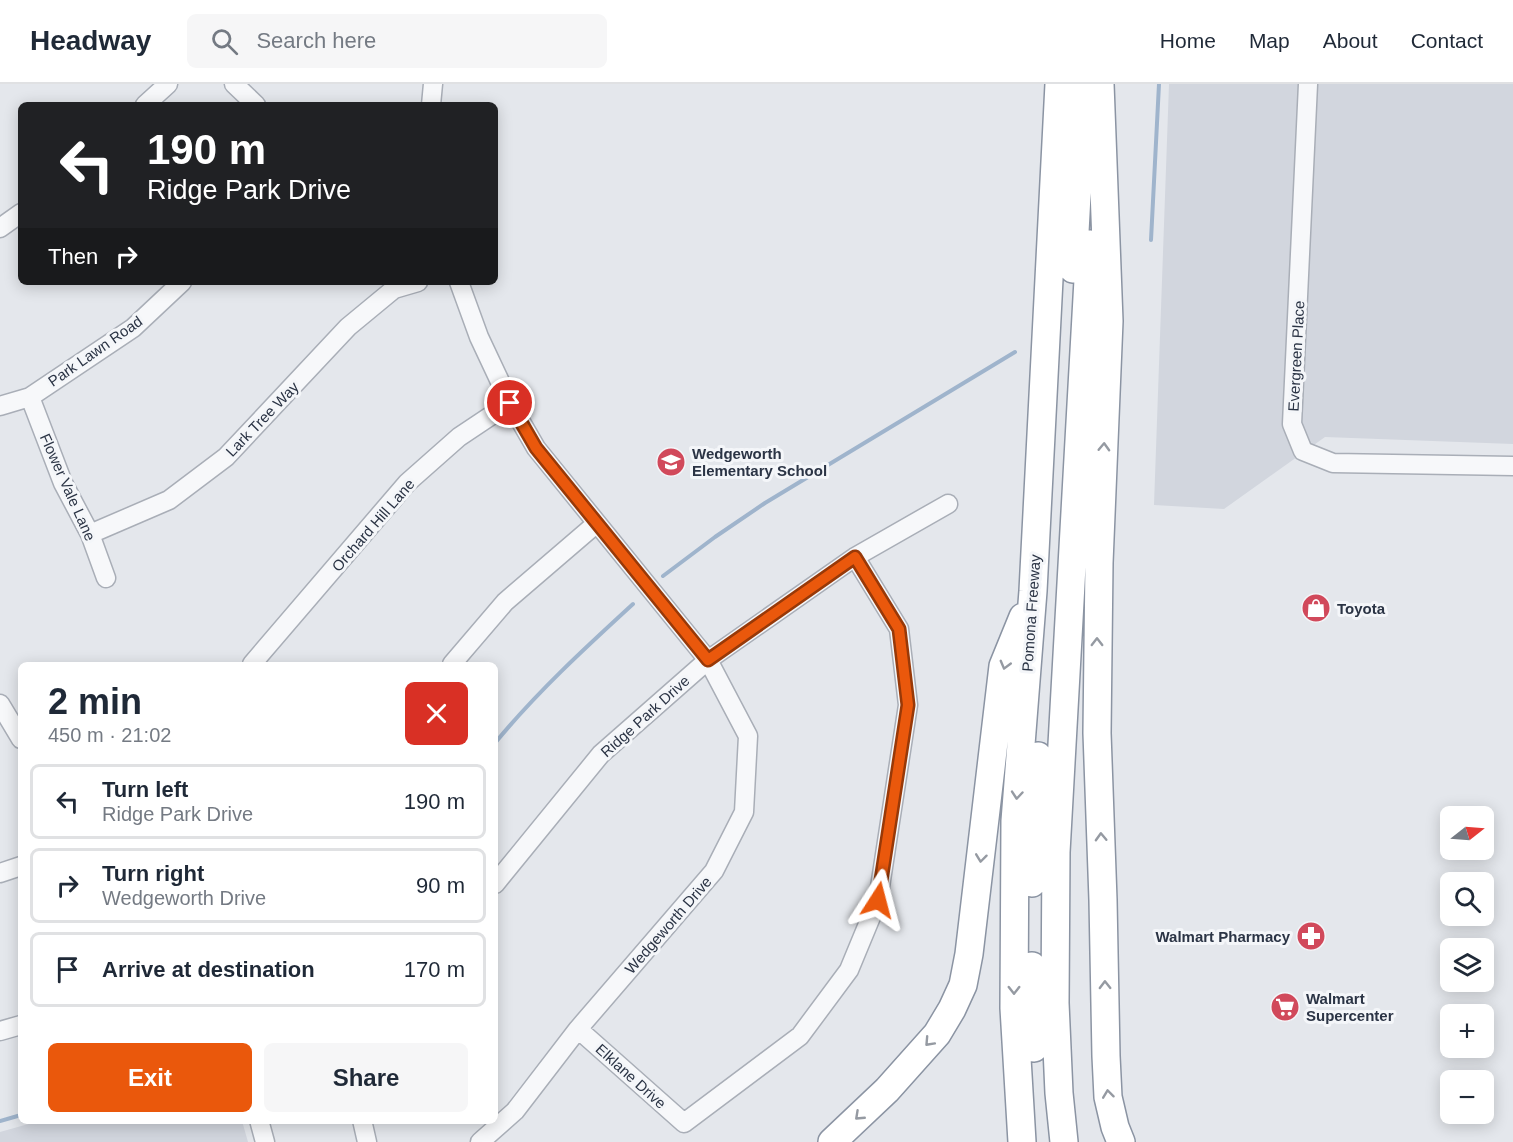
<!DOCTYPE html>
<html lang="en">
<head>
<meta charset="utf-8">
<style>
  body { margin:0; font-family:Arial,sans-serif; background:#f6f6f7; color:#1f2937; height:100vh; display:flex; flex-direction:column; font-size:22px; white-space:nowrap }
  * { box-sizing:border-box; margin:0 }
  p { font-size:20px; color:#747a83 }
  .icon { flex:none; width:33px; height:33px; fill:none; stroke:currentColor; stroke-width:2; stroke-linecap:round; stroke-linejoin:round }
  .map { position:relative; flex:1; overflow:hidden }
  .panel { position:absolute; left:18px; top:578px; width:480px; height:462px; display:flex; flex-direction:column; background:#fff; border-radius:9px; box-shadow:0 3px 15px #0003 }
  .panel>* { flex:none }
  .top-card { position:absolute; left:18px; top:18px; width:480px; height:183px; border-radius:9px; box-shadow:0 3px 15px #0003; background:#202124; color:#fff; overflow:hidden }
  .needle { width:39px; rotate:73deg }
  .buttons { position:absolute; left:1440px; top:722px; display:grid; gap:12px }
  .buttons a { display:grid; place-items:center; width:54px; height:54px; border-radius:9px; background:#fff; box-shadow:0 3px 15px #0003; font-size:30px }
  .pin { position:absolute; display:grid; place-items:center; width:51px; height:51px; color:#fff; margin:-26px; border:3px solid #fff; border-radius:50%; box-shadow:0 2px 6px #0007 }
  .me { position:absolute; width:66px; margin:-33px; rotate:9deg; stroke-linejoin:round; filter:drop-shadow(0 0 4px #0008) }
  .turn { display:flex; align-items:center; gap:21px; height:126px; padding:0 30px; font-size:27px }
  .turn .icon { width:78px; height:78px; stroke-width:2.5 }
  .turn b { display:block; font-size:42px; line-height:51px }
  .then { display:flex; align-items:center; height:57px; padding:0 30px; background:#0003; gap:12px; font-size:22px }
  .round { display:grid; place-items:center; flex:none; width:63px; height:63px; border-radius:9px; background:#f6f6f7 }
  .summary { display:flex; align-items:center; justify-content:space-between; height:102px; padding:0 30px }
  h1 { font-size:36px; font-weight:800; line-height:45px }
  .primary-button { display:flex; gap:12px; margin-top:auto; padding:12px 30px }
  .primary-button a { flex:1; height:69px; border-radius:9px; background:#ea580c; color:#fff; font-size:24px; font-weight:800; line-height:69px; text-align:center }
  .primary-button a+a { background:#f6f6f7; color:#1f2937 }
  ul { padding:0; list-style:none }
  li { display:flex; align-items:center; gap:18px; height:75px; margin:0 12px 9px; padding:0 18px; border:3px solid #e0e1e3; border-radius:9px }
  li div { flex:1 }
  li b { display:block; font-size:22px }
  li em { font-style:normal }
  header { display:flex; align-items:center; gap:36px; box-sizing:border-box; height:84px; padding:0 30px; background:#fff; border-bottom:2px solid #e0e1e3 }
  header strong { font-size:28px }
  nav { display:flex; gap:33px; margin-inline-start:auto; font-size:21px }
  .search { width:420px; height:54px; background:#f6f6f7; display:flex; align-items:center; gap:15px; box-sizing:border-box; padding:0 21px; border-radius:9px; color:#747a83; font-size:22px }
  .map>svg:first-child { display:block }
  .built { fill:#d2d6de }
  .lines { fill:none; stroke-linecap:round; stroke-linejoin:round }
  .stream { stroke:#9fb4cc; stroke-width:4 }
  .minor-casing { stroke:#a9aeb7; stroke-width:21 }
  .highway-casing { stroke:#8b94a3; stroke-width:30 }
  .minor { stroke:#f7f8fa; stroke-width:18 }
  .highway { stroke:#fff; stroke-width:27 }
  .oneway { stroke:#959aa2 }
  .route-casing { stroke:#983908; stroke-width:15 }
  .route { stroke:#ea580c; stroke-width:10 }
  .labels { text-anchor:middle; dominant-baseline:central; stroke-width:6; stroke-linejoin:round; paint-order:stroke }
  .street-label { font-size:15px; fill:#2b3445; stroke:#f4f6f9 }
  .poi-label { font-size:15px; font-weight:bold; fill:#2b3445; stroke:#f4f6f9; text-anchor:start }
</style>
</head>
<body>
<header>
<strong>Headway</strong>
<div class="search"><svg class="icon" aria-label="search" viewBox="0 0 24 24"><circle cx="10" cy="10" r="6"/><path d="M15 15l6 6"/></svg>Search here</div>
<nav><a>Home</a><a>Map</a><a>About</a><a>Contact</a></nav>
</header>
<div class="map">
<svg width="1513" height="1058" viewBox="0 0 1513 1058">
  <rect width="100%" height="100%" fill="#e4e7ec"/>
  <path class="built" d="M1169,0H1513V360L1325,353L1224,425L1154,421Z
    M39,1037H242L248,1058H0V1048Z"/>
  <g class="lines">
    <path class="stream" d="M1151,156L1159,0
      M663,492L715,453L765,419L1015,268
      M495,659C537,608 585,564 633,520
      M0,1037L21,1031"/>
    <g class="minor-casing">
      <path id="minor" d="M234,0L256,21
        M1308,0L1292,340L1303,367L1333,379L1513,382
        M145,21L168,0
        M431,21L433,0
        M0,144L21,129
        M459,198L479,253L510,319L536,364L708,576L748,652L744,728L714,787L578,945L515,1027L480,1058
        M30,313L63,399L90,450L106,494
        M0,322L30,313L133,244L182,198
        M90,450L169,416L226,373L348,243L394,205L418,198
        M252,580L407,399L459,353L510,319
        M452,580L505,518L597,439
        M0,620L21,655
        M0,789L21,782
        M495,800L601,670L708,576L855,473L948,420
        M578,945L684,1039L800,952L849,886L878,816L908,621L899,545L855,473
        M0,947L21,941
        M259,1036L265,1058
        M362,1036L367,1058"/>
    </g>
    <g class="highway-casing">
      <path id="highway" d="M1100,0L1109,237L1099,479L1097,649L1103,816L1106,972L1108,1013L1115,1043L1121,1058
        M1073,185L1083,0
        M1032,799L1038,672
        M1032,882L1034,964
        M832,1058L887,1006L937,950L952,925L963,901L969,870L1003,582L1023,533
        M1022,1058L1014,924L1015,737L1033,507L1059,0
        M1064,1058L1059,1009L1055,919L1056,768L1090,160"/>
    </g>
    <use href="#minor" class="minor"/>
    <use href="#highway" class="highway"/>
  </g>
  <defs><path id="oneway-chevron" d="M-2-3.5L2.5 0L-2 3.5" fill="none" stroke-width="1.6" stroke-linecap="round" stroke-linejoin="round" transform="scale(1.5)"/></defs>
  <g class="oneway">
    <use href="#oneway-chevron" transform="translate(1104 363) rotate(-88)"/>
    <use href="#oneway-chevron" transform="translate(1097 558) rotate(-90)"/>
    <use href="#oneway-chevron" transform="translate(1005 581) rotate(105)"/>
    <use href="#oneway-chevron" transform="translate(1017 711) rotate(95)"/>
    <use href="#oneway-chevron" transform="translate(1101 753) rotate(-92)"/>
    <use href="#oneway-chevron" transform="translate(981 774) rotate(97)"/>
    <use href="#oneway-chevron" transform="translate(1105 901) rotate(-91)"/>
    <use href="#oneway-chevron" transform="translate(1014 906) rotate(90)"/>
    <use href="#oneway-chevron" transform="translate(929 958) rotate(133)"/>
    <use href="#oneway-chevron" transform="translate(1108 1010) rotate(-97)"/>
    <use href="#oneway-chevron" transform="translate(859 1032) rotate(137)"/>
  </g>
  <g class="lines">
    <g class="route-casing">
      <path id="route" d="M510,319L536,364L708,576L855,473L899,545L908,621L878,816"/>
    </g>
    <use href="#route" class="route"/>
  </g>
  <defs>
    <g id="school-disc" transform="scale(1.5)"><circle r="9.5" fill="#d1495b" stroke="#f4f6f9"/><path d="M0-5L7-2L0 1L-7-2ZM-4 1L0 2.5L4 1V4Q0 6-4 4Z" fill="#fff"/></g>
    <g id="shop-disc" transform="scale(1.5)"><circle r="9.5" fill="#d1495b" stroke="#f4f6f9"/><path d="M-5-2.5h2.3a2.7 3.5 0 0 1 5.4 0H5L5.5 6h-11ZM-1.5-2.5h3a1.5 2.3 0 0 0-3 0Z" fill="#fff"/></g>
    <g id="pharmacy-disc" transform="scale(1.5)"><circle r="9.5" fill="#d1495b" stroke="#f4f6f9"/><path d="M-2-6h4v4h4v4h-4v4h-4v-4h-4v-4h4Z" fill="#fff"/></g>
    <g id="supermarket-disc" transform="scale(1.5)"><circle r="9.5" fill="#d1495b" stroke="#f4f6f9"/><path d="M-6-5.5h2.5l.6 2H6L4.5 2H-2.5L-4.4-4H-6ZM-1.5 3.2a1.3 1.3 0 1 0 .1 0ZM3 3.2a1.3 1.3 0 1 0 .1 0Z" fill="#fff"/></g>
  </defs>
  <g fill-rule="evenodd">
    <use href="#school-disc" x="671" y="378"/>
    <use href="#shop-disc" x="1316" y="524"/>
    <use href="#pharmacy-disc" x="1311" y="852"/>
    <use href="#supermarket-disc" x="1285" y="923"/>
  </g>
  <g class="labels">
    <g class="street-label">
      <text transform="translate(95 267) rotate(-35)">Park Lawn Road</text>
      <text transform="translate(1296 272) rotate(-87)">Evergreen Place</text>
      <text transform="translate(262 335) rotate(-46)">Lark Tree Way</text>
      <text transform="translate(68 403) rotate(66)">Flower Vale Lane</text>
      <text transform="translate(373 441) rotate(-49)">Orchard Hill Lane</text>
      <text transform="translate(1031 529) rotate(-86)">Pomona Freeway</text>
      <text transform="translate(645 632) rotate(-42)">Ridge Park Drive</text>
      <text transform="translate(668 841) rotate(-49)">Wedgeworth Drive</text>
      <text transform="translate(631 992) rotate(42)">Elklane Drive</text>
    </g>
    <g class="poi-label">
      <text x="692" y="369">Wedgeworth<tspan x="692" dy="17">Elementary School</tspan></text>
      <text x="1337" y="524">Toyota</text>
      <text x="1290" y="852" text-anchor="end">Walmart Pharmacy</text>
      <text x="1306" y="914">Walmart<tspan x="1306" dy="17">Supercenter</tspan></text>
    </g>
  </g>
</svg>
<div class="buttons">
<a><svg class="needle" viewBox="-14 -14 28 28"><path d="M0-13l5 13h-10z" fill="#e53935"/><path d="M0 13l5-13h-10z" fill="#747a83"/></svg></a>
<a><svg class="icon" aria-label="search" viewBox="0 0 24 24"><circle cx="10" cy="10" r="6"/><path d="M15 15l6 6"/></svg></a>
<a><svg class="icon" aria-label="layers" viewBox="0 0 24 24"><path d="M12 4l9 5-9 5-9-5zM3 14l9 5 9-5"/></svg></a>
<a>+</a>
<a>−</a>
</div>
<div class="pin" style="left:510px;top:319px;background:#d93025"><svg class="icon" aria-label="arrive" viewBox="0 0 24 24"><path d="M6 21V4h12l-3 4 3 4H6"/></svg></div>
<svg class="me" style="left:878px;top:816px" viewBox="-20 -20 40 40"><path d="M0-17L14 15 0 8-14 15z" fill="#ea580c" stroke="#fff" stroke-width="4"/></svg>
<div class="top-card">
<div class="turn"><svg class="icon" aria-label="left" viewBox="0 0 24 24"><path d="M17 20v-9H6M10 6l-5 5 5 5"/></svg><div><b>190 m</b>Ridge Park Drive</div></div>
<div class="then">Then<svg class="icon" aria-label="right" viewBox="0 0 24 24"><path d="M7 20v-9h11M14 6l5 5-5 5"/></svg></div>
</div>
<section class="panel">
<div class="summary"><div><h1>2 min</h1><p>450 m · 21:02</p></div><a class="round" style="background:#d93025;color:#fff"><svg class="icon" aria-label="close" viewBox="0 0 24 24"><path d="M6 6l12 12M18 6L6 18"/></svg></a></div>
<ul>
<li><svg class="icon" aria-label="left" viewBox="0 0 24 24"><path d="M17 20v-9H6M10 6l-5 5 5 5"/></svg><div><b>Turn left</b><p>Ridge Park Drive</p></div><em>190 m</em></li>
<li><svg class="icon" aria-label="right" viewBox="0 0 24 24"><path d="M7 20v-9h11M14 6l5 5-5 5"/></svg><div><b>Turn right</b><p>Wedgeworth Drive</p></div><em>90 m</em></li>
<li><svg class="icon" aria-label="arrive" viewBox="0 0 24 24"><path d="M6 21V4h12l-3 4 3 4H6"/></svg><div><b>Arrive at destination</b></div><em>170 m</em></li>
</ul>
<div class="primary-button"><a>Exit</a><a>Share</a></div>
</section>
</div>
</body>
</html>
